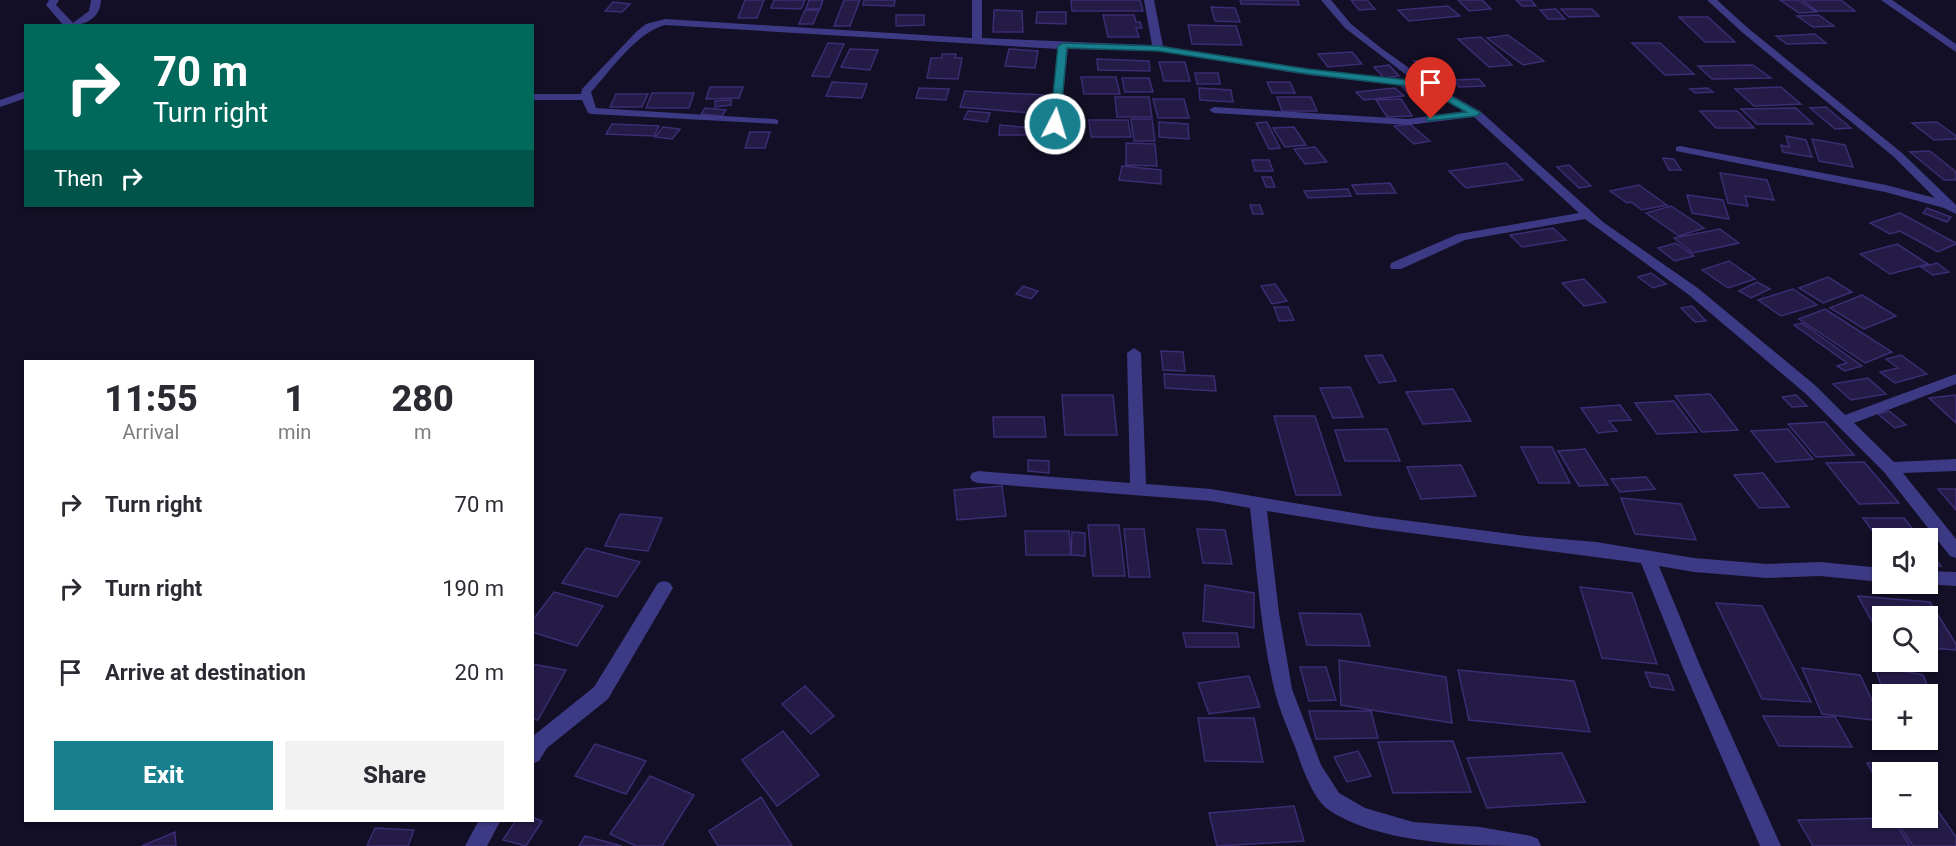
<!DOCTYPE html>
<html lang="en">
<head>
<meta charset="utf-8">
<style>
  body { margin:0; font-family:Roboto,sans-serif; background:#f2f2f3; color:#2b2b33; height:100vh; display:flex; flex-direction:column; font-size:22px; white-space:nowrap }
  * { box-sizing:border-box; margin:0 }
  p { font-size:20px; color:#7c7c81 }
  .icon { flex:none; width:33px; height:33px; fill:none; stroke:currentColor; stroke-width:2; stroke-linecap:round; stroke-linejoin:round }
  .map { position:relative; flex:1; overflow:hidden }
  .side { position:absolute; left:24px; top:360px; width:510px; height:462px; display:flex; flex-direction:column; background:#fff; border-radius:0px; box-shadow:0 2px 4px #0004 }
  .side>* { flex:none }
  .guide { position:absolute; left:24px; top:24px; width:510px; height:183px; border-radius:0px; box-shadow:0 2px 4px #0004; background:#00695c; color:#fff; overflow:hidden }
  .tools { position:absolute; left:1872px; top:528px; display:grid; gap:12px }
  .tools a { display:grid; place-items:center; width:66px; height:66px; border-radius:0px; background:#fff; box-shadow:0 2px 4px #0004; font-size:30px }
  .pin { position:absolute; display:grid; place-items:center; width:51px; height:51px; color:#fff; margin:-62px -26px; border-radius:50% 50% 50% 0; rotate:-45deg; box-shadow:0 0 6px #0007 }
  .pin .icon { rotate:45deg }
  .me { position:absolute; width:66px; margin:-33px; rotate:5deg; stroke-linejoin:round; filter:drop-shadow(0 0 4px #0008) }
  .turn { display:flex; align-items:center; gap:21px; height:126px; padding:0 30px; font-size:27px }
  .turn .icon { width:78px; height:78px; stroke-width:2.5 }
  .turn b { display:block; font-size:42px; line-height:51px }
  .then { display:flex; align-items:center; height:57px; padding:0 30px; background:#0003; gap:12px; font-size:22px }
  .eta { display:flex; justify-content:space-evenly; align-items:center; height:102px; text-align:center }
  .eta b { font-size:36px; font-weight:800; line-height:42px }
  .action { display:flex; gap:12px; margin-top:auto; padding:12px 30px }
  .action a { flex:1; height:69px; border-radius:0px; background:#187f8f; color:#fff; font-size:24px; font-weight:800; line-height:69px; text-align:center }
  .action a+a { background:#f2f2f3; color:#2b2b33 }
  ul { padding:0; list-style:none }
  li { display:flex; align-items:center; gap:18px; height:84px; padding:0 30px }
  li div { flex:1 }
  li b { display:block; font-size:22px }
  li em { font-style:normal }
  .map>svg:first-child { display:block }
  .building { fill:#241b47; stroke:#3b2d73; stroke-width:1.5 }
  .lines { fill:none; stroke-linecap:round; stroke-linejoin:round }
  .minor { fill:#3d3a85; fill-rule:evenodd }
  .route { fill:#187f8f; stroke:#10535d; stroke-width:1.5 }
</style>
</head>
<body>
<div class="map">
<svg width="1956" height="846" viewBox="0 0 1956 846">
  <rect width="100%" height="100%" fill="#130f26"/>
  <path class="building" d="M745,0H764L757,18H738Z
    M774,0H805L801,9L771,8Z
    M809,0H823L820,9H806Z
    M844,0H860L850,26H834Z
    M864,0H895L894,6L863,5Z
    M1071,0H1140L1143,11H1072Z
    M1240,0H1298L1299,5L1241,4Z
    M1351,0H1367L1375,9L1359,10Z
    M1458,0H1482L1491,9L1469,11Z
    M1516,0H1531L1536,6H1522Z
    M1780,0H1798L1816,12L1799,13Z
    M1802,0H1841L1855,11H1817Z
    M613,2L630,4L622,12L605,11Z
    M1448,6L1460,16L1409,21L1398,10Z
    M1211,7L1235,8L1240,22L1215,21Z
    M1556,9L1565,19H1548L1540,10Z
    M1561,9H1592L1599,16L1569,17Z
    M805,10H819L813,24H799Z
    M994,10L1022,11L1023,32H993Z
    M1037,12H1066V24L1036,23Z
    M896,15H924V25L896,26Z
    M1103,15H1134L1136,22H1140L1142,28H1136L1139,37H1108Z
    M1819,15L1834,26L1813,27L1797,16Z
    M1679,17H1708L1735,42H1705Z
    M1188,25L1236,26L1242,45L1192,44Z
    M1815,34L1826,43L1787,44L1776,36Z
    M1508,35L1544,61L1523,65L1487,38Z
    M1481,37L1512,65L1489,67L1458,39Z
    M828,43L844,44L829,77L812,76Z
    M1632,43H1660L1694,74L1665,75Z
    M850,49L878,50L870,70L841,67Z
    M1009,49L1038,51L1035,68L1005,66Z
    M1352,52L1362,64L1328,67L1318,54Z
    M942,54H956L955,58H962L958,79L927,78L931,58H942Z
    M1097,59L1149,61L1150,71L1098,70Z
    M1426,60L1433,67H1437L1442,71L1425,73L1414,61Z
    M1159,62H1185L1190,81H1164Z
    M1389,65L1399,76L1384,78L1374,67Z
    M1753,65L1771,78L1712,79L1698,66Z
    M1195,73H1218L1220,84H1197Z
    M1081,77H1116L1120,94H1084Z
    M1122,78H1149L1153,92H1125Z
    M1479,79L1485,86L1459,87L1454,80Z
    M832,82L867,84L862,98L826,96Z
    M1267,82H1290L1295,93H1272Z
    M1417,86L1437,107L1423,108L1402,87Z
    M710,87H743L739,98L706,99Z
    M1781,87L1801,104L1754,106L1735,89Z
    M919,88L949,89L946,100L916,98Z
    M1199,88L1231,90L1233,102L1200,100Z
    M1395,88L1404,96L1364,100L1356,92Z
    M1708,88L1713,92L1695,93L1690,89Z
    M965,91L1044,95L1043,114L960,107Z
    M652,93H694L689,108H646Z
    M616,94H648L642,107H610Z
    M1115,97H1149L1152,117H1117Z
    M1277,97H1311L1317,111H1282Z
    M1153,99H1184L1189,118H1158Z
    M1401,99L1412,116L1387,117L1376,100Z
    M731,100V105L715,107V101Z
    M1826,107L1851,128L1835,129L1810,108Z
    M705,108L726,110L722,116L701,114Z
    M1796,108L1813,124H1757L1741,109Z
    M968,111L990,113L987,122L964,119Z
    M1700,111H1737L1754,128H1716Z
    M1131,119H1152L1155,141H1134Z
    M1089,120H1128L1131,137H1091Z
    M1159,122L1188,124L1189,139L1159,137Z
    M1267,122L1280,148L1269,149L1256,123Z
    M1937,122L1956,136V139L1934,140L1912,123Z
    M612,124L659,126L654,136L606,134Z
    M1410,124L1430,141L1414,144L1394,126Z
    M1000,125L1032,128L1030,135H999Z
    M663,127L680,129L672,139L655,137Z
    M1294,127L1306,145L1285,147L1273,128Z
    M750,132H770L765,148H745Z
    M1786,136L1806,140L1812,157L1783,152L1781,145L1789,147Z
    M1812,139L1845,145L1853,167L1819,161Z
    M1126,143L1155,144L1157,166L1126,165Z
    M1315,147L1327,162L1305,164L1294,149Z
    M1930,151L1956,172V180H1944L1910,152Z
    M1663,158L1674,159L1681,170H1669Z
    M1252,160H1269L1273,171H1255Z
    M1506,163L1523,180L1466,188L1449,171Z
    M1569,165L1591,186L1579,188L1557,167Z
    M1122,166L1161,170V184L1119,180Z
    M1720,173L1767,180L1774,200L1745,196L1748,206L1728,203Z
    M1262,177H1271L1275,187H1266Z
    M1390,183L1396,193L1357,194L1352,185Z
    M1639,185L1667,205L1642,210L1631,202L1627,203L1610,191Z
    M1348,189L1351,196L1308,198L1304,191Z
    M1687,195L1723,200L1729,219L1692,213Z
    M1250,205H1260L1263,214H1253Z
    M1671,206L1704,228L1679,236L1646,213Z
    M1927,208L1951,217L1947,222L1923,213Z
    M1900,213L1956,243V244L1938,252L1900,231L1890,234L1870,223Z
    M1553,228L1566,240L1522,247L1510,235Z
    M1720,229L1739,243L1693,253L1674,238Z
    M1676,243L1694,256L1675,261L1658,248Z
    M1897,244L1928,264L1890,274L1860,254Z
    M1729,261L1755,279L1728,288L1702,270Z
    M1937,263L1949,272L1933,275L1921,267Z
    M1651,273L1666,284L1653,288L1638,277Z
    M1828,277L1852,292L1823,303L1799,288Z
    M1584,279L1606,302L1584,306L1562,283Z
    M1757,282L1770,289L1751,298L1739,291Z
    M1275,284L1287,301L1272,304L1261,286Z
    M1023,286L1038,291L1031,299L1016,294Z
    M1793,289L1817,305L1781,316L1758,300Z
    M1862,295L1896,316L1864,329L1830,308Z
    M1692,306L1706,321L1695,322L1681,308Z
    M1274,307H1288L1294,320L1279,321Z
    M1825,309L1892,352L1865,363L1799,319Z
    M1802,323L1862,366L1845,371L1837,366L1847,363L1794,325Z
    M1161,351L1183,352L1185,371L1163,370Z
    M1382,355L1396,381L1379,383L1365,356Z
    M1901,355L1927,374L1895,383L1880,372L1898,368L1886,359Z
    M1164,374L1214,376L1216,391L1165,388Z
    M1868,378L1886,394L1851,400L1833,384Z
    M1350,387L1363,417L1333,418L1320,388Z
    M1453,389L1471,421L1423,424L1406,392Z
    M1710,394L1738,430L1702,432L1675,396Z
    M1062,395H1113L1117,435H1065Z
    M1796,395L1807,406L1792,407L1782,397Z
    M1956,395V423L1929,398Z
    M1674,401L1697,432L1657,434L1635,403Z
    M1620,405L1631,420L1609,421L1617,431L1598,433L1581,408Z
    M1889,411L1906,425L1895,428L1878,414Z
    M1274,416H1315L1341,495H1296Z
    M993,417H1044L1046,437H994Z
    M1825,422L1854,455L1816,457L1788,424Z
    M1387,429L1400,461H1345L1335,430Z
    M1788,429L1813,459L1776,462L1751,431Z
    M1521,447H1552L1570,483H1539Z
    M1585,449L1608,485L1579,486L1558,451Z
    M1028,460L1049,461V473L1028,471Z
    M1864,462L1899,503L1859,504L1826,463Z
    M1461,465L1476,496L1421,499L1407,467Z
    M1763,473L1789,507L1759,508L1734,475Z
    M1646,477L1655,489L1620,492L1611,479Z
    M1002,486L1006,516L957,520L954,490Z
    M1938,489H1956V510Z
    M1621,498L1681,504L1696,540L1635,534Z
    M620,514L662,518L648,551L605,546Z
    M1863,518H1904L1920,538H1882V544Z
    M1088,525H1119L1125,576H1093Z
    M1124,529H1144L1150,577H1129Z
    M1197,529L1225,530L1232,564L1203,563Z
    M1025,531H1069L1071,555H1026Z
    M1072,532L1085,533V556L1071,555Z
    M586,548L640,562L617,597L562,583Z
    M1928,548L1941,566H1928Z
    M1205,585L1254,593V628L1203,621Z
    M1580,587L1632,593L1657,664L1602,658Z
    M554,592L603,606L577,646L532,632V621Z
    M1858,596L1930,602L1956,644V650L1928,648V616H1882V640Z
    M1716,603L1762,606L1811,702L1762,699Z
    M1299,613L1361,614L1370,646L1307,645Z
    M1183,633H1237L1239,647H1186Z
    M1339,660L1446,677L1452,723L1341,705Z
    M532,664L566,670L538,720L532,719Z
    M1874,665L1923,675L1937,710L1928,708V694H1884Z
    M1300,667H1326L1336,700L1309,701Z
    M1802,668L1860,675L1882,721L1822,714Z
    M1458,670L1574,681L1590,732L1469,720Z
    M1645,672L1668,675L1674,690L1651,687Z
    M1249,676L1260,707L1209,714L1198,683Z
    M805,686L834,716L811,734L782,704Z
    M1309,711H1371L1378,738L1316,739Z
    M1763,716L1835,717L1852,747L1779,746Z
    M1198,718H1254L1263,762L1205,761Z
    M783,731L819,775L777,806L742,760Z
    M1453,741L1471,792L1393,793L1378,742Z
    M595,744L646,761L626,794L575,776Z
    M1358,751L1371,776L1347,782L1334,757Z
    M1562,753L1585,802L1487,808L1467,758Z
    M1867,763H1902L1908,772H1882V789Z
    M650,776L694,795L662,846H636L610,834Z
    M761,797L792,846H718L709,831Z
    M1294,806L1304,841L1217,846L1209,813Z
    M1936,808L1956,837V846H1913L1894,818H1928V809Z
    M532,817L542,821L526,846L503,840L516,820H532Z
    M1892,818L1910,846H1813L1798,820Z
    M375,828L414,830L408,846H367Z
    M175,832L176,846H142Z
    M585,836L622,846H579Z"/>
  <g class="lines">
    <path class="minor" d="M49,0H59L56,5L73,23L89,11L91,0H101C100,21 82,26 64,26L46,5Z
      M972,0H982V38L1152,45L1144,0H1154L1163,46L1308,69L1413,80L1345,28L1321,0H1331L1351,24L1381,48L1430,83L1480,111L1603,222L1699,289L1816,386L1845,415L1956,374V384L1854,423L1894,462L1956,459V471L1903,473L1956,539V558L1950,556L1884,472L1806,394L1689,295L1585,219L1465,240L1401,269H1391L1390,266L1391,263L1458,234L1579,213L1474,117L1408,125L1214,113L1209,110L1214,107L1408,119L1465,111L1423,88L1308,75L1158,51L1068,49L1060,124L1055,127L1050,124L1058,49L665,25C637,32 611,70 591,92L596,108L774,119L778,120V124L592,114L588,113L582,100H532V94H581L582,89L636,32L646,24L665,19L972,38Z
      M1707,0H1717L1749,29L1902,153L1956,205V214L1944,208L1885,192L1676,151V147L1680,146L1886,185L1935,198L1894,157L1743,33Z
      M1881,0H1892L1956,44V52Z
      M26,91V98L0,107V100Z
      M1134,348L1141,353L1146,484L1211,489L1372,516L1526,536L1596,542L1694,558L1767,564L1820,562L1882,568V582L1820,576L1767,578L1694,572L1659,566L1701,668L1781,846H1760L1683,668L1641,563L1372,528L1267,511L1279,613L1292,689L1321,765L1339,793L1365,808L1413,822L1480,827L1531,836L1538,839L1541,846C1477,846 1379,846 1326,808C1313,797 1302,768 1297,752C1289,731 1279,710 1274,688C1260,629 1257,568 1250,508L1211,501L978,483L972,481L970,477L972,473L978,471L1130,483L1127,353Z
      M1928,571L1956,572V586L1924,584H1928Z
      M664,581L670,583L673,588L608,699L547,748L539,761L532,764L533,736L594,687L658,583Z
      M479,820H501L487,846H465Z"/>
  </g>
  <path class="route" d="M1063,43L1158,46L1308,69L1426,82L1481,113L1476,116L1427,121V117L1431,116L1466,112L1424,88L1308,74L1158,51L1067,48L1060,124L1055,127L1050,124L1058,46Z"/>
</svg>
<div class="tools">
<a><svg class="icon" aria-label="sound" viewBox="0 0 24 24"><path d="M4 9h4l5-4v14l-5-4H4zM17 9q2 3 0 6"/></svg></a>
<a><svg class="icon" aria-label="search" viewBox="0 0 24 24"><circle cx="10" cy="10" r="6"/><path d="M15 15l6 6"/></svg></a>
<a>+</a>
<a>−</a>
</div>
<div class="pin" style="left:1431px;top:119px;background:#d93025"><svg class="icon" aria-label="arrive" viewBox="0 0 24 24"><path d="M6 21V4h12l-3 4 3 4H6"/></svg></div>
<svg class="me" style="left:1055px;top:124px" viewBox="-20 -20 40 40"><circle r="17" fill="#187f8f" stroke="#fff" stroke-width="3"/><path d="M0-11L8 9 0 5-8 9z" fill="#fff"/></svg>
<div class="guide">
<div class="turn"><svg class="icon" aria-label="right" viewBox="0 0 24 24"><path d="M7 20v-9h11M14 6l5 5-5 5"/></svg><div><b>70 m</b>Turn right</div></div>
<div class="then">Then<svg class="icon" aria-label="right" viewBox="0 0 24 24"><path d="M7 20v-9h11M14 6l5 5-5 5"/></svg></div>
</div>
<section class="side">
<div class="eta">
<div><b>11:55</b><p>Arrival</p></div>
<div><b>1</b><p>min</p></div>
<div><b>280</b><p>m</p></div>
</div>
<ul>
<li><svg class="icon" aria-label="right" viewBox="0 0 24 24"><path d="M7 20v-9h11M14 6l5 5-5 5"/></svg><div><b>Turn right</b></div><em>70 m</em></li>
<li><svg class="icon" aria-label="right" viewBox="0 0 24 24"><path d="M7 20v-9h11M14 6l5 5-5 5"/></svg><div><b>Turn right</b></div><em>190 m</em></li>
<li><svg class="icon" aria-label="arrive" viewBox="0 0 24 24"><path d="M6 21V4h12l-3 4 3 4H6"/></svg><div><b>Arrive at destination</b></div><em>20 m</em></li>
</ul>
<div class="action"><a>Exit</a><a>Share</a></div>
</section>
</div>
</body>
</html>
